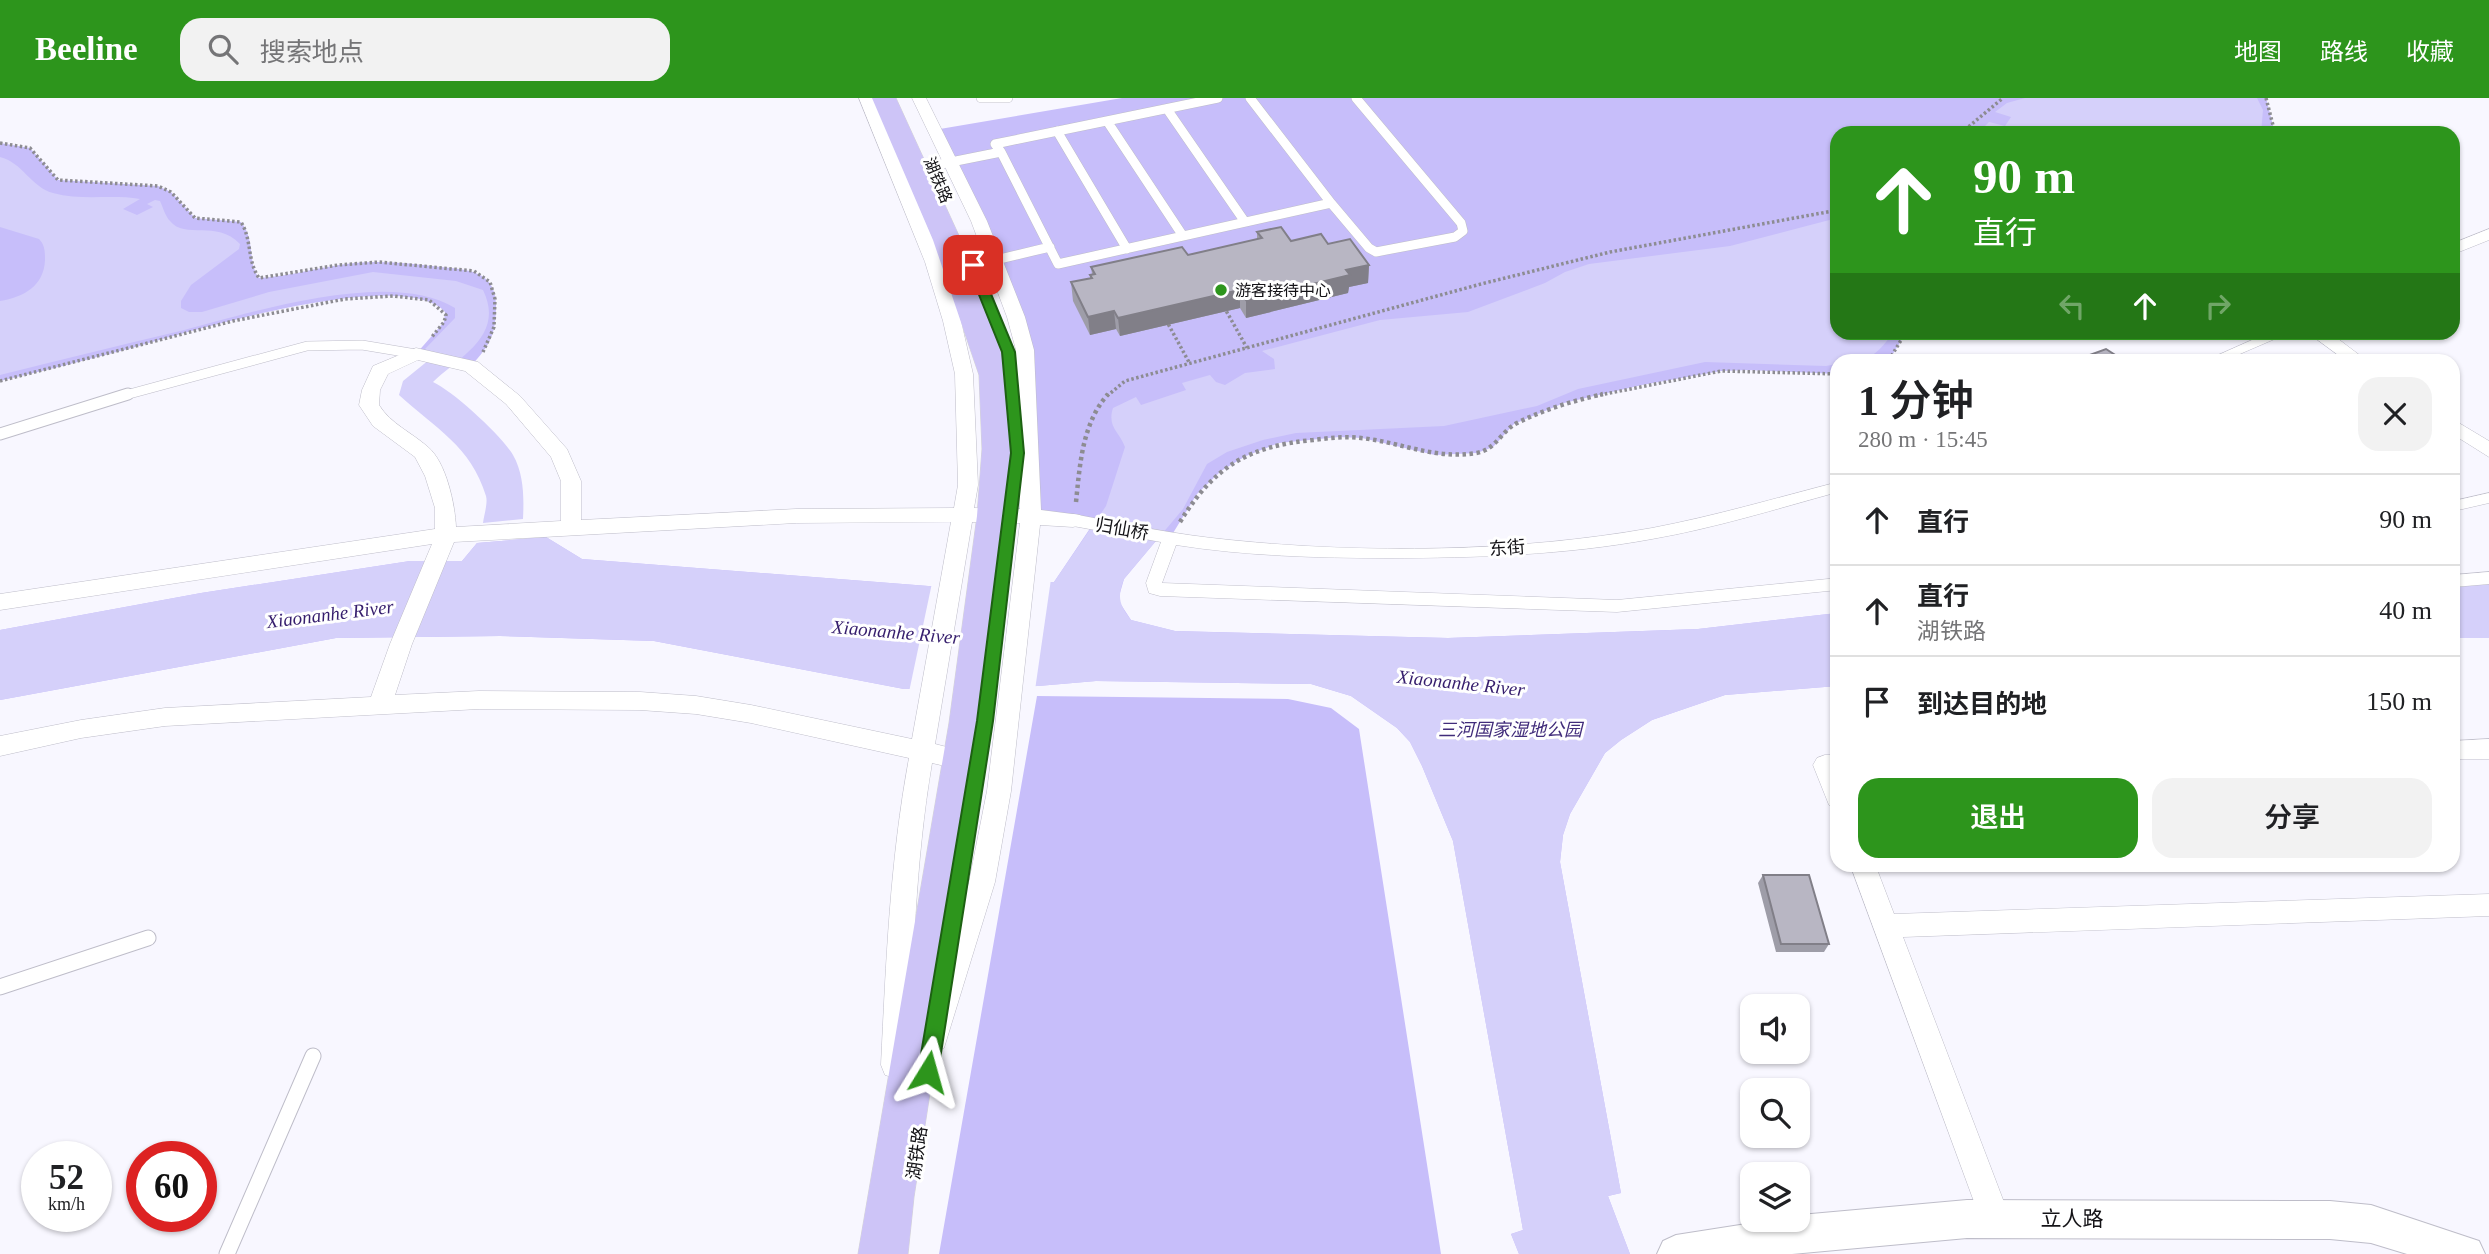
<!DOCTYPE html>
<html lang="zh">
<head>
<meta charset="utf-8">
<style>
  body { margin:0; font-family:"Times New Roman","Noto Sans SC",serif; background:#f2f2f2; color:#202124; height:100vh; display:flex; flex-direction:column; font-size:26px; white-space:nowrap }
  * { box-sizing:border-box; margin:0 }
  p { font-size:23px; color:#757577 }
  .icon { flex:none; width:38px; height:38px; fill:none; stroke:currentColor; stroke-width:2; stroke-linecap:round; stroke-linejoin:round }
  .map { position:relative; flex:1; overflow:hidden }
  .details { position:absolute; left:1830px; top:256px; width:630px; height:518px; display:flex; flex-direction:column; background:#fff; border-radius:21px; box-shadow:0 2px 5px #0004 }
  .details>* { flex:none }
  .top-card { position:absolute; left:1830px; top:28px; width:630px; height:214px; border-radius:21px; box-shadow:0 2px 5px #0004; background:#2d951c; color:#fff; overflow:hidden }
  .fabs { position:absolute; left:1740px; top:896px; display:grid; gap:14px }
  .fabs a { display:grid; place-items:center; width:70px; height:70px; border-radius:14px; background:#fff; box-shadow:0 2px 5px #0004; font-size:35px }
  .speed { position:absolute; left:21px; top:1043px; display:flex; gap:14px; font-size:35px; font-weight:700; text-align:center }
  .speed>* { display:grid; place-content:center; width:91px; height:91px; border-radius:50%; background:#fff; box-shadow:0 2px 5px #0004; line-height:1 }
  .speed small { font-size:18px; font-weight:400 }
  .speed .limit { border:10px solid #d22; background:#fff; color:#111 }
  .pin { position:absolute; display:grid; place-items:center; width:60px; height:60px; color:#fff; margin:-30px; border-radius:14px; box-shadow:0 4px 10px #0006 }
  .me { position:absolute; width:77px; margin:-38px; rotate:8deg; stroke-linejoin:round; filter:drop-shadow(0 0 5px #0008) }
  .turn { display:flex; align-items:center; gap:24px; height:147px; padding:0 28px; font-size:32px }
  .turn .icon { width:91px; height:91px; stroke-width:2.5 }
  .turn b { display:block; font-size:49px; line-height:60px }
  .lanes { display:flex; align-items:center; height:66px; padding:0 28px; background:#0003; justify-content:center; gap:35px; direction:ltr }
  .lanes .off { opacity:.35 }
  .round { display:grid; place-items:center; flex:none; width:74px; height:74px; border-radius:21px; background:#f2f2f2 }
  .summary { display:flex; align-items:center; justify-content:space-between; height:119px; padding:0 28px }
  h1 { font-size:42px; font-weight:600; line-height:52px }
  .action { display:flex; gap:14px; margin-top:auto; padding:14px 28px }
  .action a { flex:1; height:80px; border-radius:21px; background:#2d951c; color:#fff; font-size:28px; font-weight:600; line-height:80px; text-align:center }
  .action a+a { background:#f2f2f2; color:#202124 }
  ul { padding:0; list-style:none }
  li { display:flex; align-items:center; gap:21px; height:91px; padding:0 28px; border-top:2px solid #e0e0e0 }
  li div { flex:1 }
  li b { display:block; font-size:26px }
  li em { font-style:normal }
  header { display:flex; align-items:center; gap:42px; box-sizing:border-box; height:98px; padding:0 35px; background:#2d951c; color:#fff }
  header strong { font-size:33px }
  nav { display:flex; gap:38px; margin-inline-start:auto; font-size:24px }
  .search { width:490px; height:63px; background:#f2f2f2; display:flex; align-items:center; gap:18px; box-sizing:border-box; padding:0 24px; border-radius:21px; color:#757577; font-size:26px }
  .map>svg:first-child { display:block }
  .green { fill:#c7befa }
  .water { fill:#d5d0fa }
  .pier { fill:#f8f7ff }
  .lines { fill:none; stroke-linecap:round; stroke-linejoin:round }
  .service-far2-casing { stroke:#bebdc9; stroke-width:10 }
  .service-far1-casing { stroke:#bebdc9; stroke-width:13 }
  .service-casing { stroke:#bebdc9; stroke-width:17 }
  .pedestrian-casing { stroke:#bebdc9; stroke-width:1 }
  .minor-casing { stroke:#bebdc9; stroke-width:1 }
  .tertiary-casing { stroke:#bebdc9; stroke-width:2 }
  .primary-casing { stroke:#d5d5d5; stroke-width:1 }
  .path-far1 { stroke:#8d8c92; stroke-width:3.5; stroke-dasharray:2.5 2.5; stroke-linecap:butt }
  .path { stroke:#8d8c92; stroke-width:4.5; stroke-dasharray:3.5 3.5; stroke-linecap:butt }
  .service-far2 { stroke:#fff; stroke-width:9 }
  .service-far1 { stroke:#fff; stroke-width:11 }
  .service { stroke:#fff; stroke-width:15 }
  .pedestrian { fill:#fff; fill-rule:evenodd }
  .minor { fill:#fff; fill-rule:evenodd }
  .tertiary { fill:#fff; fill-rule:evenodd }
  .primary { fill:#cdc4f7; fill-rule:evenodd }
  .wall { fill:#9e9da8 }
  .shaded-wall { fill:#817f88 }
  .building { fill:#b8b6c3; stroke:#817f88; stroke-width:2 }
  .route { fill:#2d951c; stroke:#1d6112; stroke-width:2 }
  .poi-dot { fill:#2d951c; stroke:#fff; stroke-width:2.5 }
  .labels { text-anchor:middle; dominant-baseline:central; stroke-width:6; stroke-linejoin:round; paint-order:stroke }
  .far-street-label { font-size:16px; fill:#141317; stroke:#fff }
  .far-poi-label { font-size:16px; fill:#141317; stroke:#fff; text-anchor:start }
  .street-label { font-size:18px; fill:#141317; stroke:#fff }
  .park-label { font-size:18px; font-style:italic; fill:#412c7b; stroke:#fff }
  .water-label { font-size:19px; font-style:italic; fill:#361e6d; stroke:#fff }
  .near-street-label { font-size:21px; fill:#141317; stroke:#fff }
</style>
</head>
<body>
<header>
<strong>Beeline</strong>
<div class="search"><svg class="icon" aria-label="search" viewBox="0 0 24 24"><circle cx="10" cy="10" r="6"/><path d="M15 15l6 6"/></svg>搜索地点</div>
<nav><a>地图</a><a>路线</a><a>收藏</a></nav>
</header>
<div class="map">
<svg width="2489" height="1156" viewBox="0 0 2489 1156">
  <rect width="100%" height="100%" fill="#f8f7ff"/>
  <path class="green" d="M1122,0H2266L2275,35H1838V234L1906,235L1889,262H1838L1837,276L1748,272L1721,273L1642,287L1564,305L1514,326L1493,349L1477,355L1435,357L1362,340L1339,339L1279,345L1246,358L1221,373L1197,396L1170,440L1160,438L1124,481L1118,502L1131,522L1175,533L1448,540L1698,531L1837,515V588L1725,597L1652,622L1621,642L1605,655L1570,716L1563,737L1560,764L1621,1095L1608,1098L1630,1156H1519L1511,1136L1523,1132L1453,743L1422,668L1410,644L1397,630L1351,598L1311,586L1096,583L1038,588L904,591L654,543L500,538L336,540L0,602V532L201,495L410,463H462L477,445L546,439L582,461L941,489L1054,484L1093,426L1031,419L1025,252L934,32Z
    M0,45L30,50L58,82L158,88L171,94L195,120L241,124C256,142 247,165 259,180C285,179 312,171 339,167C373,161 407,165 441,169C467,172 495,172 496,206C496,236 491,246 471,268L416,256L444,224L445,214C402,167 182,236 124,252C83,263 42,273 0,283Z
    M1037,598L1288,601L1331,610L1359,631L1441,1156H939Z"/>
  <path class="water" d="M2025,0H2257L2263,12L2261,35H1978L1989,24L2005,28L2011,19L1995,14L2007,5Z
    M0,59C22,64 31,89 53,95C82,103 112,96 140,101L123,111L137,117L153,109L147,106L155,102L160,103C163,109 165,118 170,123C185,142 216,121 240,146L239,151L191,187L181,203V210L189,214H202L269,194L373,174L456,183L483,192C505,237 461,258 433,284C453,293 502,338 513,357C524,376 524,400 523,421L483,425C484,417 488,405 486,398C471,348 435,330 399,297L403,283L435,257L425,251L455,220V210C389,169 247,216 176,234C117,248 59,262 0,277V203C24,199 44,188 45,162C45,154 45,147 39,141L0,129Z
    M1837,120L1838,234L1893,235C1873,261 1870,262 1838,262L1837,266L1826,268L1705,264L1578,291L1537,308L1444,328L1296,335L1263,342L1227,354L1207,366L1183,411L1124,481C1117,499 1119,506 1131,522L1175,533L1209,534L1448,540L1698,531L1837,515V588L1725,597L1652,622L1621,642L1605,655L1570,716L1563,737L1560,764L1621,1095L1608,1098L1630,1156H1519L1511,1136L1523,1132L1453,743L1422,668L1410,644L1397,630L1351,598L1311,586L1096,583L1038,588L904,591L654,543L500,538L336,540L0,602V532L201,495L410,463H462L477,445L546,439L582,461L941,489L1054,484L1106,408L1125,349C1119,333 1107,329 1113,310L1136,299L1141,307L1186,292L1182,285L1210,277L1216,284L1225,287L1245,275L1275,271L1274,261L1262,253L1380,222L1468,214L1545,185L1565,174L1589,166L1730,148Z
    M2489,486V540H2454V489Z"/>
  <path class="pier" d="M1051,481L1035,592L909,594L932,485Z"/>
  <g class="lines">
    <g class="service-far2-casing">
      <path id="service-far2" d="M981,0H1008
        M1167,11L1245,124
        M1107,23L1183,138
        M1057,33L1127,151
        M1001,54L995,46L1218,0
        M916,71L1001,54L1058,166L1331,105L1250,0
        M1331,105L1369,150L1376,154L1455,139L1463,133L1461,125L1356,0
        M957,171L1050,149
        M122,298L307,248L362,247L416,256"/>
    </g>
    <g class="service-far1-casing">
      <path id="service-far1" d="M0,336L128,296"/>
    </g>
    <g class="service-casing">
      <path id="service" d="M0,889L148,840
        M227,1156L313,958"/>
    </g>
    <g class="pedestrian-casing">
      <path id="pedestrian" d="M2270,234H2291L2226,262H2207Z
        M1838,384V394C1776,411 1715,430 1652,441C1565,457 1476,460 1388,460C1317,460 1246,458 1176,447L1162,485L1617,502L1838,480V492L1617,514L1160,498L1149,495L1146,485L1161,444L1073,428L1065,422L1073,416C1125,426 1177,437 1230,442C1366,456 1517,454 1652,430C1715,418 1776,400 1838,384Z
        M2489,395V405L2454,413V403Z
        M2489,474V486L2454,489V477Z"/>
    </g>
    <g class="minor-casing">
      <path id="minor" d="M859,0H873L943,164L961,223L973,276L978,387L974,410L1020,411L1016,252L1007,219L971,123L912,0H926L987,123L1025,219L1034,252L1041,412L1080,417L1083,422L1080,427L1073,429L1040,427L1011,693L995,784L944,950L934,954L924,950L920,941L969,784L987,693L1020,425L972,424L935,646L970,655L974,662L970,669L962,672L932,665C915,765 913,866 909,967L905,977L895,980L885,977L881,967C886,864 890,762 909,660L751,625L696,616L640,612L479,611L165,628L81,640L0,658V638L81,622L165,610L371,599L390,546L432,446L0,512V496L435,431V410L425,378L415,359L373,328L359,307L362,292L373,268L416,250L478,264L520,298L567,351L581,383V422L796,411L954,410L958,387L955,276L943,223L925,164ZM418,262L465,273L506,306L551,359L561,383V423L456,429C455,406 446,364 428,349C411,334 391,326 379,307L380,292L388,276ZM951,424L912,641L751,607L696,598L640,594L479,593L395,597L412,546L454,444L796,425Z
        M2489,131V142L2454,156V145Z
        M2307,234H2329L2366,262H2345Z
        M2454,322L2489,343V359L2454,337Z
        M2489,641V661H2454V643Z
        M1825,657H1838V710L1829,707L1813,667L1817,660Z
        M1850,766H1875L1894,816L2489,796V818L1903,839L2010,1120L2006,1131L1995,1135L1984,1131L1980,1120Z"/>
    </g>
    <g class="tertiary-casing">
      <path id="tertiary" d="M1967,1102L2330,1103L2371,1107L2479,1143L2485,1156H2407L2371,1145L2330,1141L1967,1140L1792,1156H1657L1663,1143L1676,1137L1772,1122H1797V1118L1800,1117Z"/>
    </g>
    <g class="primary-casing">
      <path id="primary" d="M872,0H896L961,142L1009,277L1014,351L1011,418L987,625L914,1099L908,1156H858L949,625L977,418L982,351L979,277L933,142Z"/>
    </g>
    <path class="path-far1" d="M2266,0L2275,35
      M1961,35L2003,0
      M0,45L30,50L58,82L158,88L171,94L195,120L241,124C252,141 247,163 259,180L338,167L379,164L474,173L490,184L495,201L494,229L483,254
      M1224,209L1247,250
      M1166,222L1190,266
      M1889,262L1906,234
      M0,283L233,223L345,201L393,198L429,202L446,217L444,224L431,240
      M1107,298L1125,283L1481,186L1610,154L1838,112
      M1595,298L1721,273L1838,276"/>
    <path class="path" d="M1076,404C1080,366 1082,326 1108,296
      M1180,424C1214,368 1249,348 1313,342C1329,340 1345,338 1361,340C1400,344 1435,362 1476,355C1496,352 1501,333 1517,325C1545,311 1573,303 1603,296"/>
    <use href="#service-far2" class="service-far2"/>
    <use href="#service-far1" class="service-far1"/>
    <use href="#service" class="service"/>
    <use href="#pedestrian" class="pedestrian"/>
    <use href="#minor" class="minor"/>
    <use href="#tertiary" class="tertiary"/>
    <use href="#primary" class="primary"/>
  </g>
  <path class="wall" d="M1257,134L1291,143L1328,146L1369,167L1368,185L1349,189L1348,195L1246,220L1240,210L1120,238L1116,231L1090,237L1073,203L1071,184L1090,180V177L1092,176L1091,169L1188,157L1257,141Z
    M1763,777L1829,846L1824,854H1776L1758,785Z"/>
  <path class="shaded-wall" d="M1369,167L1368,185L1349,189L1348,195L1246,220V202L1346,172Z
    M1240,192V210L1120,238L1118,220Z
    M1114,213L1116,231L1090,237L1088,219Z"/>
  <path class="building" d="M1281,129L1291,143L1321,136L1328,146L1350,141L1369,167L1346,172L1350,177L1246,202L1240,192L1118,220L1114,213L1088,219L1071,184L1092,180L1090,177L1095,176L1091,169L1182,149L1188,157L1262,140L1257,134Z
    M2106,251L2123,262H2076Z
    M1763,777H1809L1829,846H1781Z"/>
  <path class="route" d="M973,163L979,167L1015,254L1024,355L993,623L938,974L935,981L928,984L921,981L918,974L977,623L1011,355L1002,254L967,167Z"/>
  <circle class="poi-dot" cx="1221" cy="192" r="7"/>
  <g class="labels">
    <g class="far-street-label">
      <text transform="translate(938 82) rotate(67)">湖铁路</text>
    </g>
    <g class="far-poi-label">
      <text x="1235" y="192">游客接待中心</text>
    </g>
    <g class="street-label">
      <text transform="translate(1122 431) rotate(10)">归仙桥</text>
      <text transform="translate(1507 450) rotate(-4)">东街</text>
      <text transform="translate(917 1055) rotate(-82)">湖铁路</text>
    </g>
    <g class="park-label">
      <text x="1510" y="632">三河国家湿地公园</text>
    </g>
    <g class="water-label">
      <text transform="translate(330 516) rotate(-7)">Xiaonanhe River</text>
      <text transform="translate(896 534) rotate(5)">Xiaonanhe River</text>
      <text transform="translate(1461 585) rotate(6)">Xiaonanhe River</text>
    </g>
    <g class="near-street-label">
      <text x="2072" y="1121">立人路</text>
    </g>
  </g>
</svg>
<div class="fabs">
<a><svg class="icon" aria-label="sound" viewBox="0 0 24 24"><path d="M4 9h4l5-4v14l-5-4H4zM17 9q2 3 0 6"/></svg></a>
<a><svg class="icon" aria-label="search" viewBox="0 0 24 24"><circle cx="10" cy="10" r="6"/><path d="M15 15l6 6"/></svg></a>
<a><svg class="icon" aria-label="layers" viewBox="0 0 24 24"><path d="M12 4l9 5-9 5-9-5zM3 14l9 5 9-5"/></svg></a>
</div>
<div class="speed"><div>52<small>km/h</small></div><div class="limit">60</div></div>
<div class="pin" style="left:973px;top:167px;background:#d93025"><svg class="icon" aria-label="arrive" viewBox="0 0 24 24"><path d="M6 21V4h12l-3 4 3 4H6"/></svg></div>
<svg class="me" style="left:928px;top:974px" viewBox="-20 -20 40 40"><path d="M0-17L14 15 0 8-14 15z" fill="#2d951c" stroke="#fff" stroke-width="4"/></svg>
<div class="top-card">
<div class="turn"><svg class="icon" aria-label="ahead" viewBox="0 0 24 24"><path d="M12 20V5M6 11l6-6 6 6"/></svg><div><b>90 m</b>直行</div></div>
<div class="lanes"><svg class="icon off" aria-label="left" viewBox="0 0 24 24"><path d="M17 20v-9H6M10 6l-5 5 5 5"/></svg><svg class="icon" aria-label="ahead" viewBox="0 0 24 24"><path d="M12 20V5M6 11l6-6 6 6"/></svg><svg class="icon off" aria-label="right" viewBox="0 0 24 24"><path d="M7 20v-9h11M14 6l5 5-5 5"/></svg></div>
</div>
<section class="details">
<div class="summary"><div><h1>1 分钟</h1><p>280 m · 15:45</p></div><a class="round"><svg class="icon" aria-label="close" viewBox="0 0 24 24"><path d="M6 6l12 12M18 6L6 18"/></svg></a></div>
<ul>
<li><svg class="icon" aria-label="ahead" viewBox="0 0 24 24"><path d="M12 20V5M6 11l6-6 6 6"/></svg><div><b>直行</b></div><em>90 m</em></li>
<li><svg class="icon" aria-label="ahead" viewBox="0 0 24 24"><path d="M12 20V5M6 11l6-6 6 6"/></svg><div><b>直行</b><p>湖铁路</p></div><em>40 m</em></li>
<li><svg class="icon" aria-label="arrive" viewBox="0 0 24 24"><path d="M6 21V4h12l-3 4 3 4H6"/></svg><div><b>到达目的地</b></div><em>150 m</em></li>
</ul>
<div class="action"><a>退出</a><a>分享</a></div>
</section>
</div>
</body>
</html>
